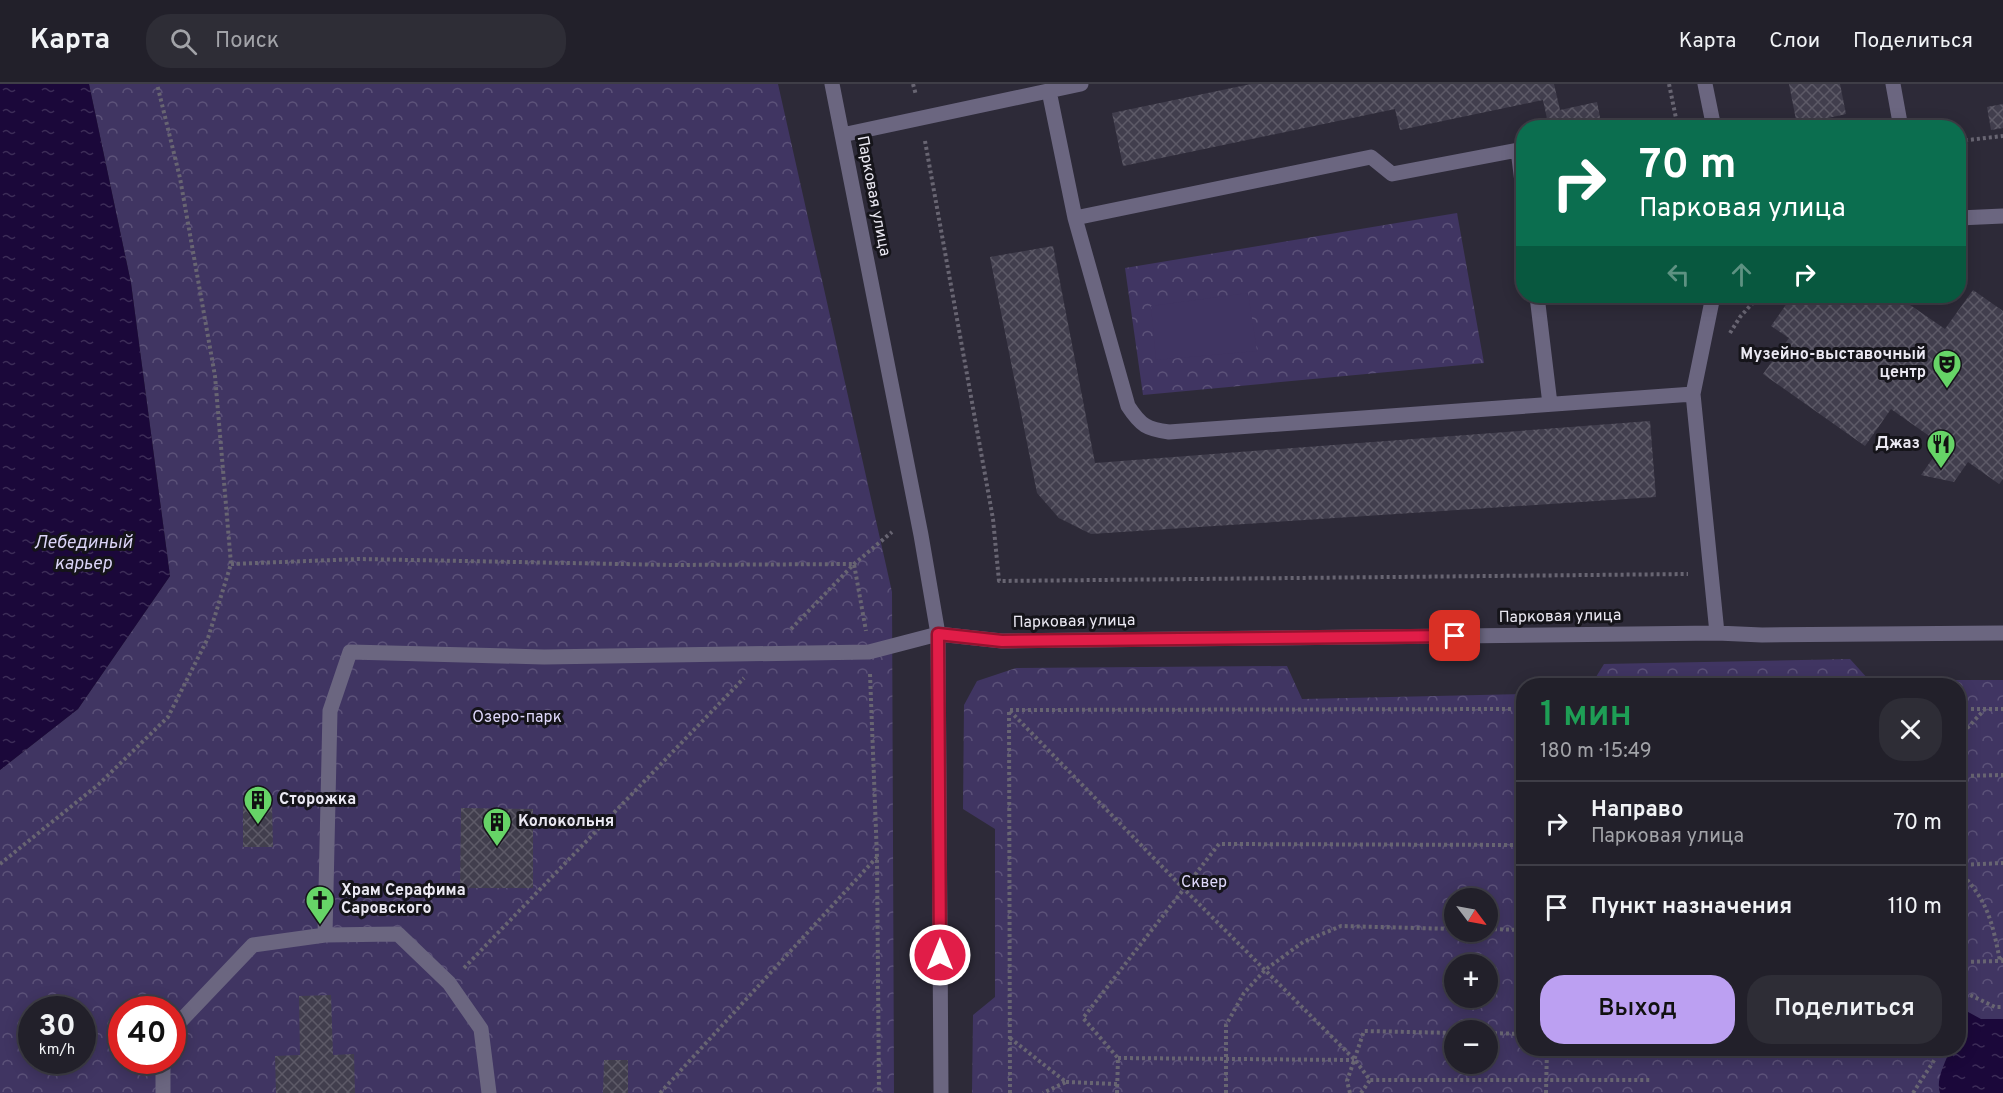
<!DOCTYPE html>
<html lang="ru">
<head>
<meta charset="utf-8">
<style>
  body { margin:0; font-family:Overpass,sans-serif; background:#2e2d36; color:#f1f3f6; height:100vh; display:flex; flex-direction:column; font-size:22px; white-space:nowrap }
  * { box-sizing:border-box; margin:0 }
  p { font-size:20px; color:#a2a3a8 }
  .icon { flex:none; width:33px; height:33px; fill:none; stroke:currentColor; stroke-width:2; stroke-linecap:round; stroke-linejoin:round }
  .map { position:relative; flex:1; overflow:hidden }
  .details { position:absolute; left:1516px; top:594px; width:450px; height:378px; display:flex; flex-direction:column; background:#22202a; border-radius:24px; box-shadow:0 3px 15px #0003,0 0 0 2px #3f3e47 }
  .details>* { flex:none }
  .hud { position:absolute; left:1516px; top:36px; width:450px; height:183px; border-radius:24px; box-shadow:0 3px 15px #0003,0 0 0 2px #3f3e47; background:#0b6e4f; color:#fff; overflow:hidden }
  .needle { width:39px; rotate:122deg }
  .tools { position:absolute; left:1444px; top:804px; display:grid; gap:12px }
  .tools a { display:grid; place-items:center; width:54px; height:54px; border-radius:50%; background:#22202a; box-shadow:0 3px 15px #0003,0 0 0 2px #3f3e47; font-size:30px }
  .speed { position:absolute; left:18px; top:912px; display:flex; gap:12px; font-size:30px; font-weight:700; text-align:center }
  .speed>* { display:grid; place-content:center; width:78px; height:78px; border-radius:50%; background:#22202a; box-shadow:0 3px 15px #0003,0 0 0 2px #3f3e47; line-height:1 }
  .speed small { font-size:15px; font-weight:400 }
  .speed .limit { border:9px solid #d22; background:#fff; color:#111 }
  .pin { position:absolute; display:grid; place-items:center; width:51px; height:51px; color:#fff; margin:-26px; border-radius:12px; box-shadow:0 3px 9px #0006 }
  .me { position:absolute; width:66px; margin:-33px; rotate:0deg; stroke-linejoin:round; filter:drop-shadow(0 0 4px #0008) }
  .turn { display:flex; align-items:center; gap:21px; height:126px; padding:0 24px; font-size:27px }
  .turn .icon { width:78px; height:78px; stroke-width:2.5 }
  .turn b { display:block; font-size:42px; line-height:51px }
  .lanes { display:flex; align-items:center; height:57px; padding:0 24px; background:#0003; justify-content:center; gap:30px; direction:ltr }
  .lanes .off { opacity:.35 }
  .round { display:grid; place-items:center; flex:none; width:63px; height:63px; border-radius:24px; background:#2e2d36 }
  .headline { display:flex; align-items:center; justify-content:space-between; height:102px; padding:0 24px }
  h1 { font-size:36px; font-weight:600; line-height:45px; color:#1e9e55 }
  .button { display:flex; gap:12px; margin-top:auto; padding:12px 24px }
  .button a { flex:1; height:69px; border-radius:24px; background:#bca0f2; color:#111; font-size:24px; font-weight:600; line-height:69px; text-align:center }
  .button a+a { background:#2e2d36; color:#f1f3f6 }
  ul { padding:0; list-style:none }
  li { display:flex; align-items:center; gap:18px; height:84px; padding:0 24px; border-top:2px solid #3f3e47 }
  li div { flex:1 }
  li b { display:block; font-size:22px }
  li em { font-style:normal }
  header { display:flex; align-items:center; gap:36px; box-sizing:border-box; height:84px; padding:0 30px; background:#22202a; border-bottom:2px solid #3f3e47 }
  header strong { font-size:28px }
  nav { display:flex; gap:33px; margin-inline-start:auto; font-size:21px }
  .search { width:420px; height:54px; background:#2e2d36; display:flex; align-items:center; gap:15px; box-sizing:border-box; padding:0 21px; border-radius:24px; color:#a2a3a8; font-size:22px }
  .map>svg:first-child { display:block }
  .park { fill:url(#park-crowns); fill-rule:evenodd }
  .pitch { fill:#403562 }
  .water { fill:url(#water-ripples) }
  .building { fill:url(#building-cross-hatch) }
  .lines { fill:none; stroke-linecap:round; stroke-linejoin:round }
  .path { stroke:#686572; stroke-width:4; stroke-dasharray:3 3; stroke-linecap:butt }
  .minor { stroke:#6b6680; stroke-width:15 }
  .route-casing { stroke:#92132f; stroke-width:15 }
  .route { stroke:#e11d48; stroke-width:10 }
  .labels { text-anchor:middle; dominant-baseline:central; stroke-width:6; stroke-linejoin:round; paint-order:stroke }
  .street-label { font-size:16px; fill:#eae8f2; stroke:#15141a }
  .poi-label { font-size:16px; font-weight:bold; fill:#eae8f2; stroke:#15141a; text-anchor:start }
  .park-label { font-size:16px; fill:#dfd8fb; stroke:#15141a }
  .water-label { font-size:18px; font-style:italic; fill:#dbd4f7; stroke:#15141a }
</style>
</head>
<body>
<header>
<strong>Карта</strong>
<div class="search"><svg class="icon" aria-label="search" viewBox="0 0 24 24"><circle cx="10" cy="10" r="6"/><path d="M15 15l6 6"/></svg>Поиск</div>
<nav><a>Карта</a><a>Слои</a><a>Поделиться</a></nav>
</header>
<div class="map">
<svg width="2003" height="1009" viewBox="0 0 2003 1009">
  <defs>
    <pattern id="park-crowns" width="20" height="18" patternUnits="userSpaceOnUse" patternTransform="scale(1.5)"><rect width="20" height="18" fill="#403562"/><path d="M2 6a3 3 0 1 1 6 0M12 15a3 3 0 1 1 6 0" fill="none" stroke="#5c5279"/></pattern>
    <pattern id="water-ripples" width="26" height="14" patternUnits="userSpaceOnUse" patternTransform="scale(1.5)"><rect width="26" height="14" fill="#1b083a"/><path d="M2 4q2-2 4 0t4 0M15 11q2-2 4 0t4 0" fill="none" stroke="#3c2c57"/></pattern>
    <pattern id="building-cross-hatch" width="8" height="8" patternUnits="userSpaceOnUse" patternTransform="scale(1.5)"><rect width="8" height="8" fill="#413e4d"/><path d="M0 0l8 8M0 8l8-8" fill="none" stroke="#5d5a67"/></pattern>
  </defs>
  <rect width="100%" height="100%" fill="#2d2a38"/>
  <path class="park" d="M89,0H778L892,508L894,1009H0V686L78,625L170,492L131,199ZM32,926H82V976H32ZM122,926H172V976H122Z
    M1457,129L1484,279L1143,311L1125,184Z
    M1850,575L1869,596H2003V1009H972L973,931L995,913V745L963,725L964,621L977,597L1016,584L1287,582L1302,615L1524,610V964H1959V602L1591,601L1604,580ZM1455,814H1488V848H1455ZM1455,880H1488V914H1455ZM1455,946H1488V980H1455Z"/>
  <path class="pitch" d="M1248,209L1257,267L1156,276L1151,222Z"/>
  <path class="water" d="M0,0H89L131,199L170,492L78,625L0,686Z
    M1959,923L1981,935H2003V1009H1940C1936,997 1943,983 1948,971L1946,965L1959,964Z"/>
  <path class="building" d="M1251,0H1554L1560,26L1597,18L1602,44H1549L1543,16L1400,46L1395,25L1123,82L1112,29Z
    M1789,0H1840L1846,30L1797,41Z
    M2003,20V44L1991,46L1987,23Z
    M1053,162L1095,379L1650,337L1656,413L1091,450L1059,434L1037,409L990,173Z
    M1973,206L2003,227V395L1999,400L1968,378L1954,398L1921,391L1942,361L1891,325L1865,362L1763,290L1789,254L1771,242L1792,212H1897L1945,245Z
    M272,720L273,763H243V721Z
    M461,724L533,725V804H460Z
    M331,911L333,971L354,970L355,1009H276L275,972L300,971L299,912Z
    M604,976H628V1009H603Z"/>
  <g class="lines">
    <path class="path" d="M913,0L916,11
      M1669,0L1678,44
      M925,57L993,435L999,497L1688,490
      M1959,57L2003,52
      M1730,249L1740,233L1759,212
      M231,480L359,475L673,481L854,480L866,547
      M791,545L854,480L892,448
      M870,590L877,773L879,1009
      M1959,625H2003
      M1010,627L1184,805L1355,976L1370,996H1652
      M1959,653L1985,625
      M1959,692L2003,691
      M0,780L99,700L168,633L208,554L231,480L215,292L180,94L157,0
      M1959,781L2003,779
      M1959,787C1988,817 1992,837 2000,877H2003
      M1488,845L1524,846
      M1959,878L2000,877L2003,873
      M464,884L744,594
      M1959,911L1966,909L1995,923H2003
      M1488,949L1524,950
      M1010,954L1066,998L1043,1009
      M1118,974L1354,976
      M1066,998L1117,1000
      M660,1009L877,773
      M1010,1009L1009,626L1524,625
      M1117,1009L1118,974L1083,934L1219,760L1524,761
      M1226,1009V941L1244,909L1265,886L1303,858L1341,842L1455,845
      M1350,1009L1347,997L1364,947L1455,949
      M1361,1009L1370,996
      M1546,1009L1547,964
      M1913,1009L1935,975L1932,964"/>
    <path class="minor" d="M832,0L921,451L938,550L941,1009
      M1705,0L1714,44
      M1893,0L1901,44
      M1049,7L1075,134
      M842,51L1081,0
      M1524,114L1518,66L1392,90L1371,73L1075,134L1128,322C1141,342 1147,345 1169,348L1693,310
      M1959,134L2003,132
      M1537,212L1550,320
      M1713,212L1693,310L1717,549
      M325,851L330,627L350,568L544,573L869,568L938,550L1002,557L1717,549L1762,551L2003,549
      M172,946L253,861L325,851L398,850L449,899L481,945L489,1009
      M163,1009V976"/>
  </g>
  <g class="lines">
    <g class="route-casing">
      <path id="route" d="M940,871L938,550L1002,557L1455,552"/>
    </g>
    <use href="#route" class="route"/>
  </g>
  <defs>
    <g id="theatre-pin" transform="scale(1.5)"><path d="M0 17L-7.5 6A9.5 9.5 0 1 1 7.5 6Z" fill="#66d467" stroke="#15141a"/><path d="M-5-5.5Q0-4 5-5.5V0Q5 5 0 6Q-5 5-5 0ZM-3.3-2.5H-1v1.5H-3.3ZM1-2.5H3.3v1.5H1ZM-2.8 1Q0 5.5 2.8 1Z" fill="#111"/></g>
    <g id="restaurant-pin" transform="scale(1.5)"><path d="M0 17L-7.5 6A9.5 9.5 0 1 1 7.5 6Z" fill="#66d467" stroke="#15141a"/><path d="M-5-6h1v4h1v-4h1v4h1v-4h1v5L-1.5 .5V6h-2V.5L-5-1ZM5-6V6H3V1.5H1.5Q1.5-4 5-6Z" fill="#111"/></g>
    <g id="building-pin" transform="scale(1.5)"><path d="M0 17L-7.5 6A9.5 9.5 0 1 1 7.5 6Z" fill="#66d467" stroke="#15141a"/><path d="M-4-6H4V6H1V3H-1V6H-4ZM-2.5-4.3h1.7v1.8h-1.7ZM.8-4.3h1.7v1.8H.8ZM-2.5-1h1.7V.8h-1.7ZM.8-1h1.7V.8H.8Z" fill="#111"/></g>
    <g id="church-pin" transform="scale(1.5)"><path d="M0 17L-7.5 6A9.5 9.5 0 1 1 7.5 6Z" fill="#66d467" stroke="#15141a"/><path d="M-1.2-6h2.4v3.5h3.3v2.4h-3.3V6h-2.4V-.1h-3.3v-2.4h3.3Z" fill="#111"/></g>
  </defs>
  <g fill-rule="evenodd">
    <use href="#theatre-pin" x="1947" y="280"/>
    <use href="#restaurant-pin" x="1941" y="360"/>
    <use href="#building-pin" x="258" y="716"/>
    <use href="#building-pin" x="497" y="738"/>
    <use href="#church-pin" x="320" y="816"/>
  </g>
  <g class="labels">
    <g class="street-label">
      <text transform="translate(873 112) rotate(79)">Парковая улица</text>
      <text transform="translate(1560 533) rotate(-1)">Парковая улица</text>
      <text transform="translate(1074 538) rotate(-1)">Парковая улица</text>
    </g>
    <g class="poi-label">
      <text x="1926" y="271" text-anchor="end">Музейно-выставочный<tspan x="1926" dy="18">центр</tspan></text>
      <text x="1920" y="360" text-anchor="end">Джаз</text>
      <text x="279" y="716">Сторожка</text>
      <text x="518" y="738">Колокольня</text>
      <text x="341" y="807">Храм Серафима<tspan x="341" dy="18">Саровского</tspan></text>
    </g>
    <g class="park-label">
      <text x="517" y="634">Озеро-парк</text>
      <text x="1204" y="799">Сквер</text>
    </g>
    <g class="water-label">
      <text x="83" y="459">Лебединый<tspan x="83" dy="21">карьер</tspan></text>
    </g>
  </g>
</svg>
<div class="tools">
<a><svg class="needle" viewBox="-14 -14 28 28"><path d="M0-13l5 13h-10z" fill="#e53935"/><path d="M0 13l5-13h-10z" fill="#a2a3a8"/></svg></a>
<a>+</a>
<a>−</a>
</div>
<div class="speed"><div>30<small>km/h</small></div><div class="limit">40</div></div>
<div class="pin" style="left:1455px;top:552px;background:#d93025"><svg class="icon" aria-label="arrive" viewBox="0 0 24 24"><path d="M6 21V4h12l-3 4 3 4H6"/></svg></div>
<svg class="me" style="left:940px;top:871px" viewBox="-20 -20 40 40"><circle r="17" fill="#e11d48" stroke="#fff" stroke-width="3"/><path d="M0-11L8 9 0 5-8 9z" fill="#fff"/></svg>
<div class="hud">
<div class="turn"><svg class="icon" aria-label="right" viewBox="0 0 24 24"><path d="M7 20v-9h11M14 6l5 5-5 5"/></svg><div><b>70 m</b>Парковая улица</div></div>
<div class="lanes"><svg class="icon off" aria-label="left" viewBox="0 0 24 24"><path d="M17 20v-9H6M10 6l-5 5 5 5"/></svg><svg class="icon off" aria-label="ahead" viewBox="0 0 24 24"><path d="M12 20V5M6 11l6-6 6 6"/></svg><svg class="icon" aria-label="right" viewBox="0 0 24 24"><path d="M7 20v-9h11M14 6l5 5-5 5"/></svg></div>
</div>
<section class="details">
<div class="headline"><div><h1>1 мин</h1><p>180 m · 15:49</p></div><a class="round"><svg class="icon" aria-label="close" viewBox="0 0 24 24"><path d="M6 6l12 12M18 6L6 18"/></svg></a></div>
<ul>
<li><svg class="icon" aria-label="right" viewBox="0 0 24 24"><path d="M7 20v-9h11M14 6l5 5-5 5"/></svg><div><b>Направо</b><p>Парковая улица</p></div><em>70 m</em></li>
<li><svg class="icon" aria-label="arrive" viewBox="0 0 24 24"><path d="M6 21V4h12l-3 4 3 4H6"/></svg><div><b>Пункт назначения</b></div><em>110 m</em></li>
</ul>
<div class="button"><a>Выход</a><a>Поделиться</a></div>
</section>
</div>
</body>
</html>
